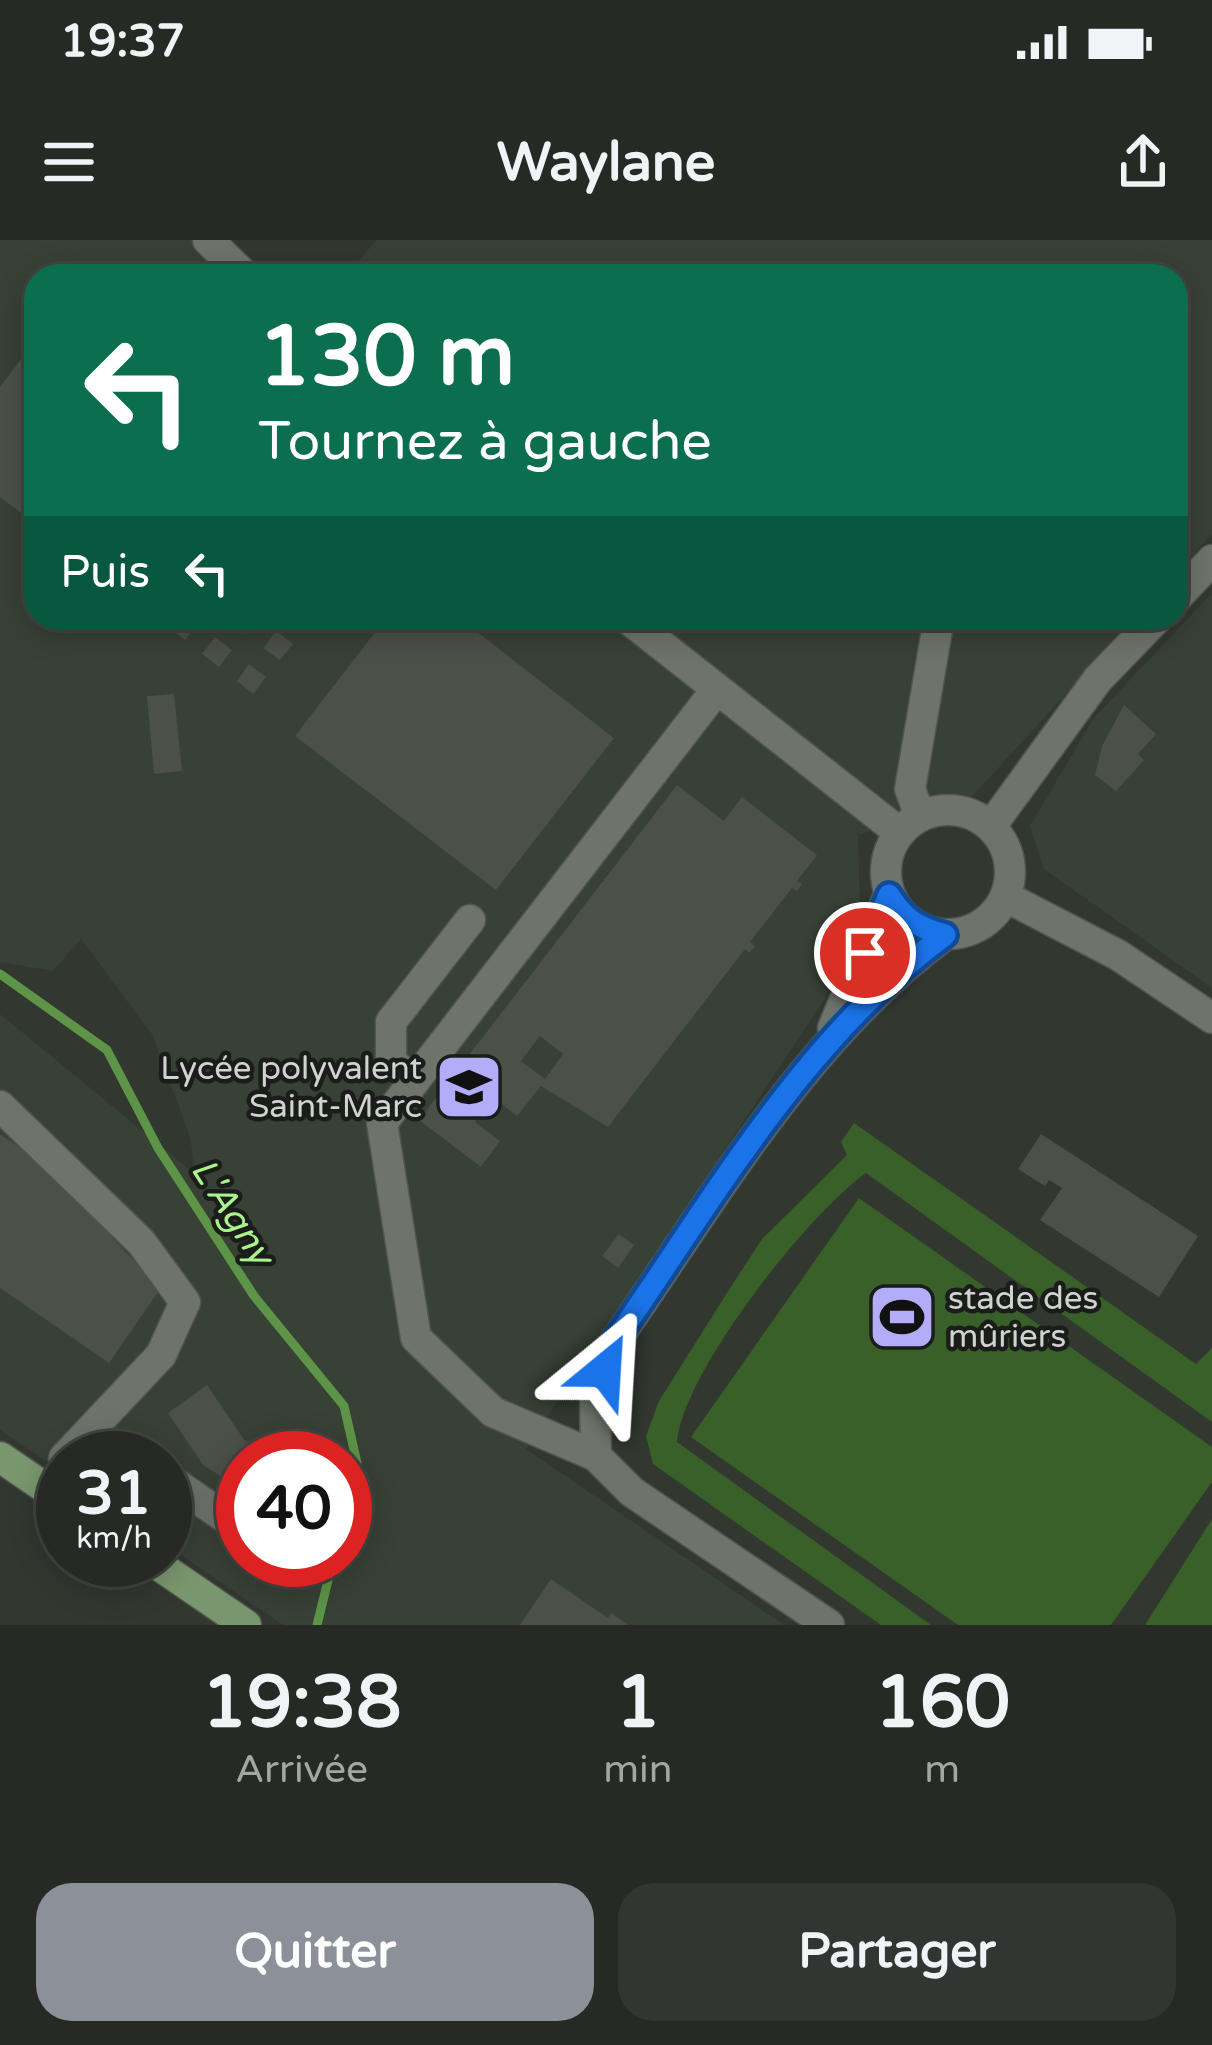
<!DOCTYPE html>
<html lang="fr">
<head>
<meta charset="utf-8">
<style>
  body { margin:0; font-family:"Varela Round",sans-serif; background:#323531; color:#f1f3f6; height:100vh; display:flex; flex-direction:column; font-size:45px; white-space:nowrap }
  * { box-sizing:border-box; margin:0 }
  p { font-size:39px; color:#a4a6a6 }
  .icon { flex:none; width:66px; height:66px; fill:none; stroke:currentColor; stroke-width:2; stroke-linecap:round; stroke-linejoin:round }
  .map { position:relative; height:1385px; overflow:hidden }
  .panel { display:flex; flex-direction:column; background:#262924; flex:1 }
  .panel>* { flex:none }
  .top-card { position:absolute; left:24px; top:24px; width:1164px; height:366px; border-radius:36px; box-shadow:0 6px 30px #0003,0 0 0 3px #424541; background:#0b6e4f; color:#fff; overflow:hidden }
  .speed { position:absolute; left:36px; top:1191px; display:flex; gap:24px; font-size:60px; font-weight:700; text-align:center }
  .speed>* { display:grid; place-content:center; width:156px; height:156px; border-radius:50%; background:#262924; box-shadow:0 6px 30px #0003,0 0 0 3px #424541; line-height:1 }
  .speed small { font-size:30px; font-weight:400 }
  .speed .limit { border:18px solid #d22; background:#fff; color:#111 }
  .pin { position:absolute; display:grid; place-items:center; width:102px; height:102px; color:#fff; margin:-51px; border:6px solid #fff; border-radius:50%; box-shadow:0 3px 12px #0007 }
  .me { position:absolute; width:132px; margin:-66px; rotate:27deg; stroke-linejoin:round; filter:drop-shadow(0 0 9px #0008) }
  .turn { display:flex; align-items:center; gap:42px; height:252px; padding:0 36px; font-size:54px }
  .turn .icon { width:156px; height:156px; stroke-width:2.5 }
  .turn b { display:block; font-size:84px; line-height:102px }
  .then { display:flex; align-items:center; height:114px; padding:0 36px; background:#0003; gap:24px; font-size:45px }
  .eta { display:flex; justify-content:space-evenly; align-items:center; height:204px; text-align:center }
  .eta b { font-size:72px; font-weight:700; line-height:84px }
  .primary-button { display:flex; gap:24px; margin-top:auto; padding:24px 36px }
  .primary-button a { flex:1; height:138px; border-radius:36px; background:#8c9099; color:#fff; font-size:48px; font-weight:700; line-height:138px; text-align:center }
  .primary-button a+a { background:#323531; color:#f1f3f6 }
  .status { display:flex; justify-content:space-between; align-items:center; height:84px; padding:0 60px; background:#262924; direction:ltr }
  .status svg { height:33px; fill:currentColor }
  header { display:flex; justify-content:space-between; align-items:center; height:156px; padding:0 36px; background:#262924; font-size:54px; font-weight:700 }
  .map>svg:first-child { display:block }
  .built { fill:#384135; fill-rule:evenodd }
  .green { fill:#386028 }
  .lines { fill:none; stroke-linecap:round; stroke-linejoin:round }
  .stream { stroke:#5d9447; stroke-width:9 }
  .building { fill:#4b5049; fill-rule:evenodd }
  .minor-casing { stroke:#51544f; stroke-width:33 }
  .major-casing { stroke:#51544f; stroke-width:33 }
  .minor { stroke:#6e746c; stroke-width:30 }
  .major { stroke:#79976e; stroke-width:30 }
  .route-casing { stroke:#114b97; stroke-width:30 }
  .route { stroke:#1a73e8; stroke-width:21 }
  .labels { text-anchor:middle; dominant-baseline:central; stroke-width:9; stroke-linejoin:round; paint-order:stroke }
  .poi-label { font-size:33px; fill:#d0d3cf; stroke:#1b1d1a; text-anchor:end }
  .water-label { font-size:36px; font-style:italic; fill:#aaf48d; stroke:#1b1d1a }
</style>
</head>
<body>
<div class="status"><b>19:37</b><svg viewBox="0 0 49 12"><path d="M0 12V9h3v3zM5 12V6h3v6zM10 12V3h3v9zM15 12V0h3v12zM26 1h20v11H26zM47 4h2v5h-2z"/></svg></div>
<header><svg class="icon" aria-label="menu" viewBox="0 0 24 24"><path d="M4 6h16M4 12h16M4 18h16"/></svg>Waylane<svg class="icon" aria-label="share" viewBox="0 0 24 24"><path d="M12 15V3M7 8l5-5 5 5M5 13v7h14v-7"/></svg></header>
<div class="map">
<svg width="1212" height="1385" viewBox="0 0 1212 1385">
  <rect width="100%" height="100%" fill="#323730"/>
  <path class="built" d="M0,0H191L232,36H36V378H1136L966,563L858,595L860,672L826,757L526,1209L784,1385H283L165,1304V1218H63V1233L0,1190V774L195,934L190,897L153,796L81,699L53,731L0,722ZM243,1218H345V1320H243Z
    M376,0H1212V294L1176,334V36H347Z
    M1212,353V748L1044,629L1030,586L1093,479Z"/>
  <path class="green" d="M854,883L1196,1124L1212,1108V1182L866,933C808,974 683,1132 677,1202L931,1385H881L653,1224L646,1196L659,1161L725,1056L762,999L847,915L841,902Z
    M859,958L1212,1207V1242L1111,1385H958L691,1197Z
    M1212,1279V1385H1145Z"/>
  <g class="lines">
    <path class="stream" d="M0,734L107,810L158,908L254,1056L344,1166L357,1223L345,1273
      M317,1385L333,1320"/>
  </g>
  <path class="building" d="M31,106L36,110V284L0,257V147Z
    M176,378L198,383L185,400L169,387Z
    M231,378H258L246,394Z
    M386,378H459L614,498L496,650L295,496Z
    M276,391L293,404L280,420L263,408Z
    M215,397L232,410L219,427L202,414Z
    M249,424L266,437L253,454L237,441Z
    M174,454L182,531L154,534L147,456Z
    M1124,465L1156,494L1138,514L1144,520L1116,551L1095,535L1102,506Z
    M677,545L724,581L742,557L817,615L797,641L802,644L797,651L792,648L750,702L755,706L749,713L745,709L608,887L541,846L517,876L493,857L475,882L500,901L481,927L419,880ZM540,796L563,814L545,839L521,821Z
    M0,894L45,925L160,1049L109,1123L0,1048Z
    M1041,894L1198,996L1159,1057L1040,980L1062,948L1049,940L1045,946L1018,929Z
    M619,994L634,1005L618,1028L602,1016Z
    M207,1145L245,1201L309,1212L308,1218H243V1250L203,1225L168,1173Z
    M551,1339L608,1378L611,1373L628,1385H520Z"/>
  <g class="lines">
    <g class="minor-casing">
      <path id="minor" d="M208,0L245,36
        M1176,358L1212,320
        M627,378L899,592
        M886 632a62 62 0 1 1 124 0a62 62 0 1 1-124 0Z
        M920,576L910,549L939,378
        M991,586L1098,439L1157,378
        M1006,657L1118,715L1212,778
        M833,788L889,655
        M414,842L391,821V782L470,680
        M0,866L141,1002L185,1062L161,1115L64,1218
        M596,1216L493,1172L416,1098L382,883L717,449
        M165,1236L243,1290
        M829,1385L632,1252L596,1216L595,1157L614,1103C713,961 804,799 945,695"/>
    </g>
    <g class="major-casing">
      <path id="major" d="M0,1217L63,1260
        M151,1320L246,1385"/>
    </g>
    <use href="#minor" class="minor"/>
    <use href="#major" class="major"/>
  </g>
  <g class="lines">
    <g class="route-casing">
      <path id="route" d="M605,1130L614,1102C712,961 804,798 945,695C918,688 904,679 889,655L865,713"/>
    </g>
    <use href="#route" class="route"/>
  </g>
  <defs>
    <g id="school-square" transform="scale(3.45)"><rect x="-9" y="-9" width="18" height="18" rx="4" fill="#b3adf9" stroke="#1b1d1a"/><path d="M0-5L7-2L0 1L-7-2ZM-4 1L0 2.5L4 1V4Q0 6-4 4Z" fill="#111"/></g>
    <g id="stadium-square" transform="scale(3.45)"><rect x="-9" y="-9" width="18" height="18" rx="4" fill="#b3adf9" stroke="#1b1d1a"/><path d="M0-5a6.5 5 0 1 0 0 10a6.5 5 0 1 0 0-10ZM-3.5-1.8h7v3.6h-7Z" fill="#111"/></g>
  </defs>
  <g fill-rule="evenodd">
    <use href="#school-square" x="469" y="847"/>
    <use href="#stadium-square" x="902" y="1077"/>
  </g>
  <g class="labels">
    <g class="poi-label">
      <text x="422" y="828">Lycée polyvalent<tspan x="422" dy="38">Saint-Marc</tspan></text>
      <text x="948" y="1058" text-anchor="start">stade des<tspan x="948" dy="38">mûriers</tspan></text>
    </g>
    <g class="water-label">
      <text transform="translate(232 972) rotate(57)">L'Agny</text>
    </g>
  </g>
</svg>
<div class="speed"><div>31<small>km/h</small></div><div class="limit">40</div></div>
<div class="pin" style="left:865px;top:713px;background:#d93025"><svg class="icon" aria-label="arrive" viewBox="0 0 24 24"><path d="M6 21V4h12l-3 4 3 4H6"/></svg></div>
<svg class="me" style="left:605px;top:1130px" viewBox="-20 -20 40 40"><path d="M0-17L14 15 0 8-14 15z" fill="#1a73e8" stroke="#fff" stroke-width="4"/></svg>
<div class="top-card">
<div class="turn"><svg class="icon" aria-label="left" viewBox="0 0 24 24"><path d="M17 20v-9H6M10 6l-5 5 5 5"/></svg><div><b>130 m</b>Tournez à gauche</div></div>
<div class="then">Puis<svg class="icon" aria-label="left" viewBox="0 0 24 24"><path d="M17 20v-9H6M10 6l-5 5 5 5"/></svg></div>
</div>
</div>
<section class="panel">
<div class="eta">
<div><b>19:38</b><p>Arrivée</p></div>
<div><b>1</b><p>min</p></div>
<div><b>160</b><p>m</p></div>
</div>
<div class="primary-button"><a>Quitter</a><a>Partager</a></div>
</section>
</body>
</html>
